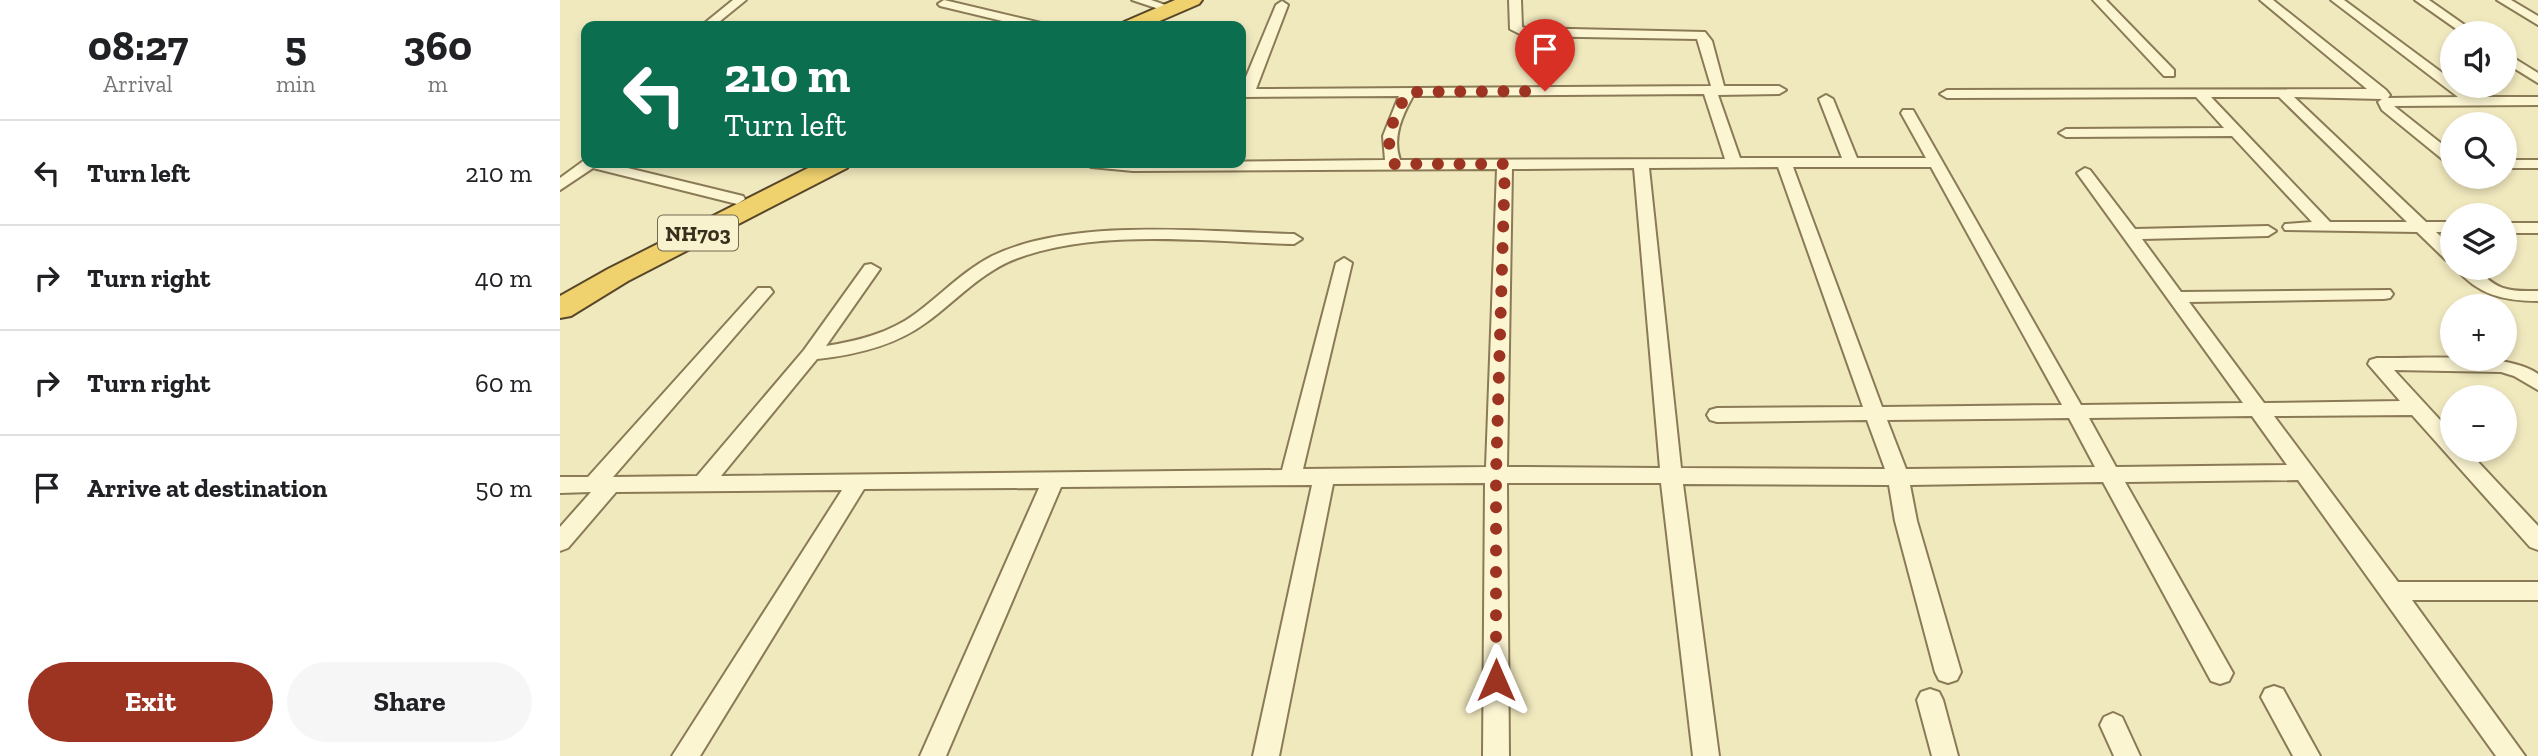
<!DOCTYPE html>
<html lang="en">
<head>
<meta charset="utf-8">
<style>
  body { margin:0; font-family:"Zilla Slab",serif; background:#f6f6f6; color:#202124; height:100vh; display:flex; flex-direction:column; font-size:26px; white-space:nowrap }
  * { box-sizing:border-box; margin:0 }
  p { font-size:23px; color:#757577 }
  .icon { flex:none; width:38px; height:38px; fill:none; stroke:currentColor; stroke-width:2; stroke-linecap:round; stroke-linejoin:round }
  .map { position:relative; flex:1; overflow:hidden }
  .sheet { display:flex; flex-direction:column; background:#fff; width:560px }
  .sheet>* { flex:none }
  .banner { position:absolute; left:21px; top:21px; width:665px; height:147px; border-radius:14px; box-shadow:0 4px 10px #0003; background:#0b6e4f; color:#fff; overflow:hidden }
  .controls { position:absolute; left:1880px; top:21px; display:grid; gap:14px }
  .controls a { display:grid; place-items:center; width:77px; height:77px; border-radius:50%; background:#fff; box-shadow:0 4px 10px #0003; font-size:35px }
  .pin { position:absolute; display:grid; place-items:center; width:60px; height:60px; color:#fff; margin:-72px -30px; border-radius:50% 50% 50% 0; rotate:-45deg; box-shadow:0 0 7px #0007 }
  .pin .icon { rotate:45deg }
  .me { position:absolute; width:77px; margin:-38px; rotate:0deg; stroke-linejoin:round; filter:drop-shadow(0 0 5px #0008) }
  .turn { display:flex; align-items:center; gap:24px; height:147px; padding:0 28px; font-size:32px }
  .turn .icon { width:91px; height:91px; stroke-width:2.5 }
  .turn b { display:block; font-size:49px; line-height:60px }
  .eta { display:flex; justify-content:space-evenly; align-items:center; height:119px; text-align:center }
  .eta b { font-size:42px; font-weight:700; line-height:49px }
  .primary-button { display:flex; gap:14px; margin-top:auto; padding:14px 28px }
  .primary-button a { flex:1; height:80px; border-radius:42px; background:#9d3422; color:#fff; font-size:28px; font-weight:700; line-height:80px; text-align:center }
  .primary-button a+a { background:#f6f6f6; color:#202124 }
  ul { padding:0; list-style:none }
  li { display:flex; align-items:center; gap:21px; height:105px; padding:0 28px; border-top:2px solid #e0e0e0 }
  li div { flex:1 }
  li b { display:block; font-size:26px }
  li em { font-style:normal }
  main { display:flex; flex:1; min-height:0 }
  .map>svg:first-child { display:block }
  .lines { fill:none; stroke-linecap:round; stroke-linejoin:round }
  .minor-casing { stroke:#8a7a56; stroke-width:4 }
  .trunk-casing { stroke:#57462a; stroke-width:4 }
  .minor { fill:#fbf5d2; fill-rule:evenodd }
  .trunk { fill:#efd16e; fill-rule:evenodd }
  .route { stroke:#9d3422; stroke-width:12; stroke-dasharray:0 21.6 }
  .labels { text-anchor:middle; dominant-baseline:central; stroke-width:5; stroke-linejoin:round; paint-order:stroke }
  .shield { fill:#f8f2ce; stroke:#726951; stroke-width:2 }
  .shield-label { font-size:21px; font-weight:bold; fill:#392e1b }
</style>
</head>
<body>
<main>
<section class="sheet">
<div class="eta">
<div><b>08:27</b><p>Arrival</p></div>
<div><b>5</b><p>min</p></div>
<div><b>360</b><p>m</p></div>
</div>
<ul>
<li><svg class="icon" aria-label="left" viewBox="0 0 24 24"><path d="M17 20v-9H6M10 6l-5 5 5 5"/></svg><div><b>Turn left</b></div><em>210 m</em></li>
<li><svg class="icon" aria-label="right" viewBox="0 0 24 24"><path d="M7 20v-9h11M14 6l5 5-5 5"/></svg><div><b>Turn right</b></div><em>40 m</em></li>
<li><svg class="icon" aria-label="right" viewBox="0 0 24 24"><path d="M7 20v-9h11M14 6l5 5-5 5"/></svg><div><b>Turn right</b></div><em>60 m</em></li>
<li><svg class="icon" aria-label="arrive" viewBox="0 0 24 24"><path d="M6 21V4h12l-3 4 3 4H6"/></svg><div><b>Arrive at destination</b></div><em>50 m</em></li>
</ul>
<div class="primary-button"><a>Exit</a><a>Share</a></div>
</section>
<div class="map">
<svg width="1978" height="756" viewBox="0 0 1978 756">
  <rect width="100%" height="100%" fill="#f1e9be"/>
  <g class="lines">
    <g class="minor-casing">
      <path id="minor" d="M173,0H186L154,26H141Z
        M384,0L481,23L483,26H463L380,6L378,4Z
        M572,0H591L617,9L611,13Z
        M949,0H961L962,27L966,28L1145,32L1152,41L1164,86H1219L1226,90L1219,94L1158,95L1180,158H1282L1259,99L1266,95L1273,99L1297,158H1366L1341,113L1343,110H1353L1521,405L1683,403L1517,173L1525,168L1530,170L1575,229L1708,226L1716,231L1708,236L1582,239L1621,292L1830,290L1833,294L1830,298L1824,299L1629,302L1704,403L1840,401L1808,364L1810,360L1817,358C1858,359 1947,351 1978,374V390L1954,376L1941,372L1834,370L1892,433V450H1907L1978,526V550L1970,547L1852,415L1714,416L1838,582H1978V600H1852L1965,756H1936L1738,480L1565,482L1673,673L1669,681L1660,684L1651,681L1543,482L1350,485L1357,521L1401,672L1397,680L1388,683L1379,680L1375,672L1335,521L1329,485L1123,484L1159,756H1133L1101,483H947L949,756H923L925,483L773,484L719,756H693L752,485L501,487L386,756H360L479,488L304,489L140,756H112L282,490L56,492L8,548L0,551V527L31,492L0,493V477H28L198,288H210L213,292L53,477L137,476L244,350L305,265L311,264L320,269L266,346C298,341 329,333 355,314C381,295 403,271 432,256C513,217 645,232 734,234L742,239L734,244C648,242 540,228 458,258C422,271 397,300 367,322C335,346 295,355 257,359L161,476L722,470L776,263L784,258L792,263L743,469L926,467L937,169L573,171L531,167L524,163L825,160L823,136L839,96L681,97V89L716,5L722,1L728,5L696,89L1151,86L1137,39L964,36L950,29ZM1144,94L1165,159L840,160C832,137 842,116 853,96ZM1218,167L1303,407L1157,408L1150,410L1147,415L1150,420L1157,422L1307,420L1325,469L1121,468L1089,168ZM1233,167H1371L1502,405L1322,407ZM1074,168L1100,468L947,467L952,169ZM1692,416L1727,465L1556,467L1529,418ZM1509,418L1535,467L1346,469L1327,420Z
        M1533,0H1546L1614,70V76H1604Z
        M1700,0H1713L1826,90L1830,95L1828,98L1898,97L1771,0H1784L1892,80V86H1899L1915,97H1978V105L1834,106L1892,152V164L1887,163L1822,110L1818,102L1822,99L1734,97L1866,222H1892V232H1876L1892,247V261L1886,260L1857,232L1725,230L1723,227L1725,224L1752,222L1672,136L1506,137L1499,133L1506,129L1664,128L1636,97L1387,98L1380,94L1387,90L1807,89ZM1651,97H1719L1847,222H1770Z
        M1855,0H1869L1916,33H1902Z
        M1937,0H1951L1978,16V25Z
        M1944,52L1978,73V83L1944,62Z
        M26,159V163H47L183,196L185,199L177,204L33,168L0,190V178Z
        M1944,160H1978V168H1944Z
        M1944,223H1978V233H1944Z
        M1896,268C1926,267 1920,279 1943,288C1954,292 1967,291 1978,291V301C1945,301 1917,295 1896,268Z
        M1714,686L1723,689L1760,756H1733L1701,697L1705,689Z
        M1370,689L1379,692L1383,700L1398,756H1372L1357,700L1361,692Z
        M1553,713L1562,717L1580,756H1554L1540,725L1544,717Z"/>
    </g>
    <g class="trunk-casing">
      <path id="trunk" d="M615,0H642L639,4L588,26H560L564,22Z
        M258,163H291L287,168L68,281L11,316L0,318V296L48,269Z"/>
    </g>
    <use href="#minor" class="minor"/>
    <use href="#trunk" class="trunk"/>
  </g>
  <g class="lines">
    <path class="route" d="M936,680V475L945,164H834C822,138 835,115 848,92L985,91"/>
  </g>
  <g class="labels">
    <rect class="shield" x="98" y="215.5" width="80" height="35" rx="5"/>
    <g class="shield-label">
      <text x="138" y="233">NH703</text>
    </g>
  </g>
</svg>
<div class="controls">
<a><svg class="icon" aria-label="sound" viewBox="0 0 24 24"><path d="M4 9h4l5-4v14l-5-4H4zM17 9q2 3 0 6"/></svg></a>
<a><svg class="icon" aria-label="search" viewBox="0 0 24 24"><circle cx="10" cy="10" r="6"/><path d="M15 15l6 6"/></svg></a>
<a><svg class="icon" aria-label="layers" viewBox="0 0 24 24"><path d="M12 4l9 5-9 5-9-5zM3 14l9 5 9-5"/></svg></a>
<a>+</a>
<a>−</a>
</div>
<div class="pin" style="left:985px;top:91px;background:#d93025"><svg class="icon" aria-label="arrive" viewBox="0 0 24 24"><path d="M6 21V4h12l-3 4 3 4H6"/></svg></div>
<svg class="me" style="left:936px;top:680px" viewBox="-20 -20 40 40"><path d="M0-17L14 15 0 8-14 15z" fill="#9d3422" stroke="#fff" stroke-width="4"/></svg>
<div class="banner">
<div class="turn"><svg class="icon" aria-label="left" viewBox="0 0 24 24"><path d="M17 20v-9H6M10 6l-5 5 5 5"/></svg><div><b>210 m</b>Turn left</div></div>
</div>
</div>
</main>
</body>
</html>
